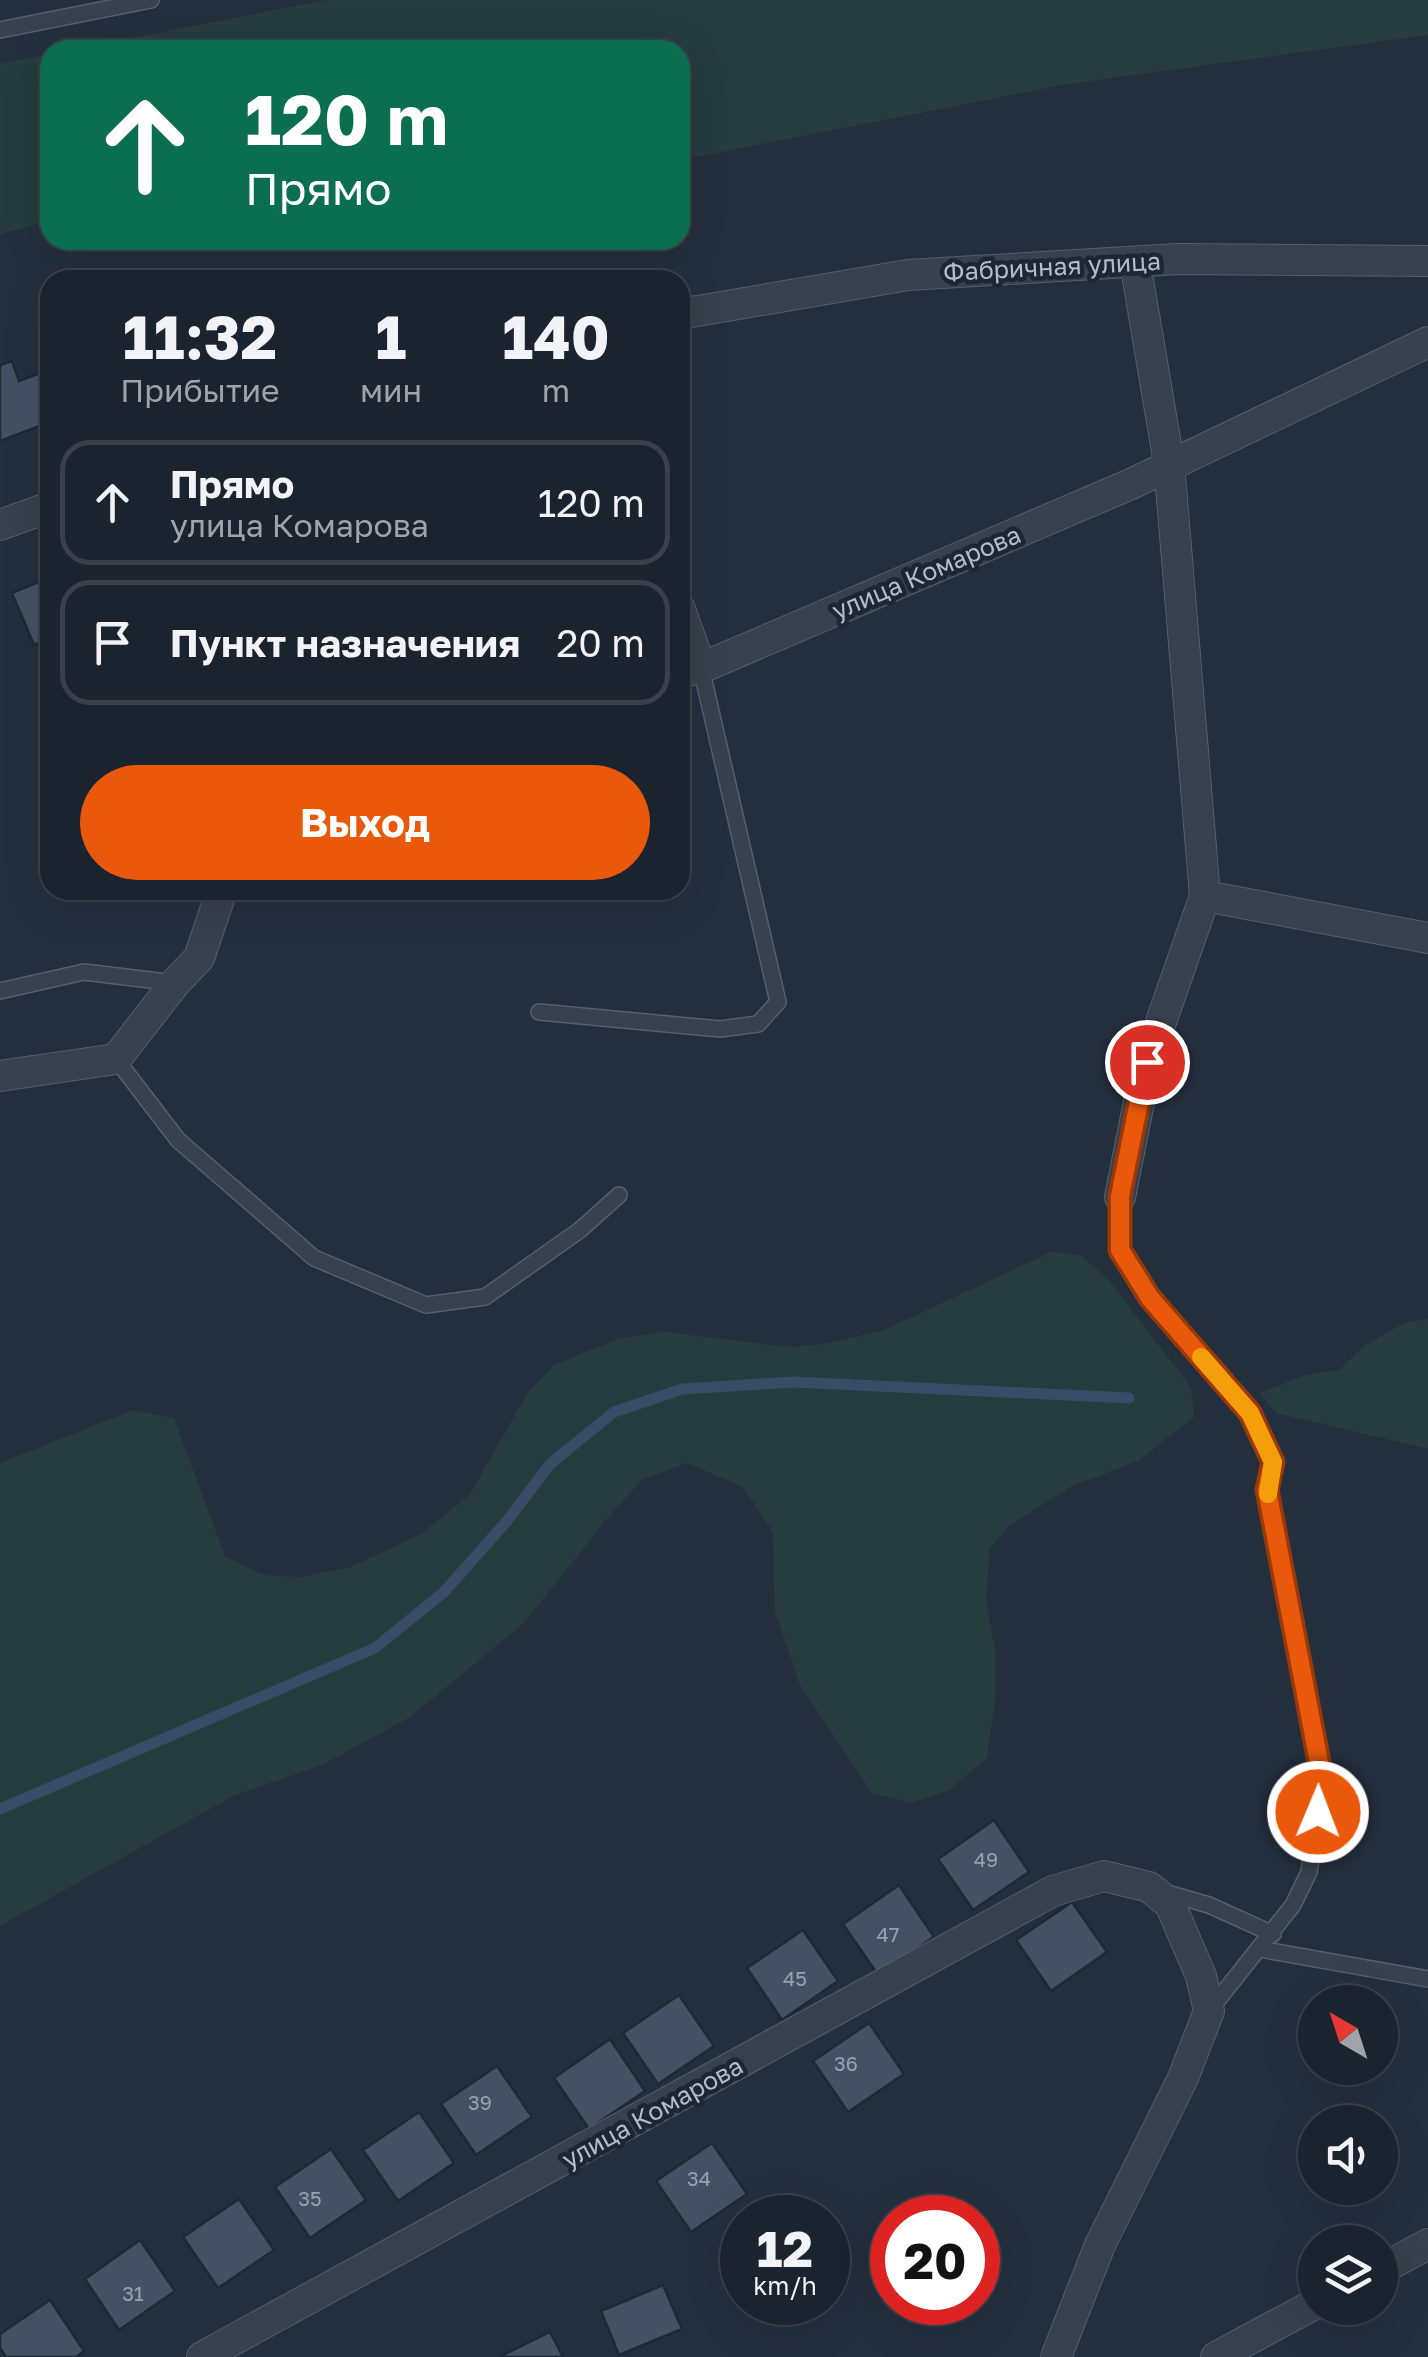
<!DOCTYPE html>
<html lang="ru">
<head>
<meta charset="utf-8">
<style>
  body { margin:0; font-family:"Golos Text",sans-serif; background:#282f3a; color:#f1f3f6; height:100vh; display:flex; flex-direction:column; font-size:38px; white-space:nowrap }
  * { box-sizing:border-box; margin:0 }
  p { font-size:32px; color:#a0a4aa }
  .icon { flex:none; width:55px; height:55px; fill:none; stroke:currentColor; stroke-width:2; stroke-linecap:round; stroke-linejoin:round }
  .map { position:relative; flex:1; overflow:hidden }
  .side { position:absolute; left:40px; top:270px; width:650px; height:630px; display:flex; flex-direction:column; background:#1b232e; border-radius:30px; box-shadow:0 10px 40px #0002,0 0 0 2px #39404a }
  .side>* { flex:none }
  .top-card { position:absolute; left:40px; top:40px; width:650px; height:210px; border-radius:30px; box-shadow:0 10px 40px #0002,0 0 0 2px #39404a; background:#0b6e4f; color:#fff; overflow:hidden }
  .needle { width:65px; rotate:321deg }
  .controls { position:absolute; left:1298px; top:1985px; display:grid; gap:20px }
  .controls a { display:grid; place-items:center; width:100px; height:100px; border-radius:50%; background:#1b232e; box-shadow:0 10px 40px #0002,0 0 0 2px #39404a; font-size:50px }
  .speed { position:absolute; left:720px; top:2195px; display:flex; gap:20px; font-size:50px; font-weight:700; text-align:center }
  .speed>* { display:grid; place-content:center; width:130px; height:130px; border-radius:50%; background:#1b232e; box-shadow:0 10px 40px #0002,0 0 0 2px #39404a; line-height:1 }
  .speed small { font-size:25px; font-weight:400 }
  .speed .limit { border:15px solid #d22; background:#fff; color:#111 }
  .pin { position:absolute; display:grid; place-items:center; width:85px; height:85px; color:#fff; margin:-42px; border:5px solid #fff; border-radius:50%; box-shadow:0 2px 10px #0007 }
  .me { position:absolute; width:110px; margin:-55px; rotate:1deg; stroke-linejoin:round; filter:drop-shadow(0 0 8px #0008) }
  .turn { display:flex; align-items:center; gap:35px; height:210px; padding:0 40px; font-size:45px }
  .turn .icon { width:130px; height:130px; stroke-width:2.5 }
  .turn b { display:block; font-size:70px; line-height:85px }
  .eta { display:flex; justify-content:space-evenly; align-items:center; height:170px; text-align:center }
  .eta b { font-size:60px; font-weight:700; line-height:70px }
  .action { display:flex; gap:20px; margin-top:auto; padding:20px 40px }
  .action a { flex:1; height:115px; border-radius:60px; background:#ea580c; color:#fff; font-size:40px; font-weight:700; line-height:115px; text-align:center }
  ul { padding:0; list-style:none }
  li { display:flex; align-items:center; gap:30px; height:125px; margin:0 20px 15px; padding:0 20px; border:5px solid #39404a; border-radius:30px }
  li div { flex:1 }
  li b { display:block; font-size:38px }
  li em { font-style:normal }
  .map>svg:first-child { display:block }
  .green { fill:#263c3f }
  .lines { fill:none; stroke-linecap:round; stroke-linejoin:round }
  .stream { stroke:#394c67; stroke-width:11 }
  .building { fill:#455162; stroke:#1f2835; stroke-width:2.5 }
  .service-casing { stroke:#565f6c; stroke-width:18 }
  .minor-casing { stroke:#565f6c; stroke-width:32 }
  .service { stroke:#38414e; stroke-width:15 }
  .minor { stroke:#38414e; stroke-width:30 }
  .route-casing { stroke:#983908; stroke-width:25 }
  .route { stroke:#ea580c; stroke-width:18 }
  .slow { stroke:#f59e0b; stroke-width:18 }
  .labels { text-anchor:middle; dominant-baseline:central; stroke-width:9; stroke-linejoin:round; paint-order:stroke }
  .number-label { font-size:20px; fill:#98a1af }
  .street-label { font-size:25px; fill:#b4bcc9; stroke:#1d2633 }
</style>
</head>
<body>
<div class="map">
<svg width="1428" height="2357" viewBox="0 0 1428 2357">
  <rect width="100%" height="100%" fill="#242f3e"/>
  <path class="green" d="M326,0H1428V35L1068,84L680,160V50H71Z
    M50,54V221L0,234V64Z
    M1051,1252L1080,1255L1107,1278L1191,1387L1194,1417L1138,1461L1072,1486L1009,1526L990,1548L986,1599L995,1651V1699L987,1758L948,1791L910,1803L872,1793L800,1685L775,1611L773,1532L743,1487L687,1463L642,1480L610,1515L524,1623L410,1717L320,1766L235,1795L0,1926V1463L133,1410L174,1418L225,1556L264,1575L301,1577L351,1567L421,1534L470,1494L528,1392L554,1365L620,1338L664,1332L788,1347L823,1344L882,1331Z
    M1428,1319V1449L1276,1413L1260,1393L1302,1376L1340,1369L1365,1345L1406,1322Z"/>
  <g class="lines">
    <path class="stream" d="M0,1809L375,1648L444,1592L507,1521L550,1464L614,1412L682,1389L794,1382L1129,1398"/>
  </g>
  <path class="building" d="M12,361L19,381L45,371L50,384V422L0,441V365Z
    M50,577V638L34,645L12,593Z
    M994,1820L1029,1872L973,1910L938,1859Z
    M899,1885L934,1937L878,1975L843,1924Z
    M1072,1902L1107,1952L1051,1991L1016,1940Z
    M803,1930L838,1981L782,2020L747,1968Z
    M679,1995L714,2046L658,2084L623,2033Z
    M869,2023L904,2074L848,2112L813,2061Z
    M610,2039L645,2091L589,2129L554,2078Z
    M497,2066L532,2117L476,2155L441,2104Z
    M419,2112L454,2163L398,2201L363,2150Z
    M712,2143L747,2194L691,2232L656,2181Z
    M331,2149L366,2200L310,2238L275,2187Z
    M239,2199L274,2250L218,2288L183,2237Z
    M140,2240L175,2291L119,2330L85,2279Z
    M663,2285L682,2329L619,2355L601,2311Z
    M50,2300L84,2351L76,2357H6L0,2348V2334Z
    M550,2332L563,2357H501V2356Z"/>
  <g class="lines">
    <g class="service-casing">
      <path id="service" d="M0,30L151,0
        M0,991L84,972L175,983
        M539,1012L720,1029L758,1024L778,1002L701,668
        M116,1059L178,1140L314,1258L426,1305L485,1297L580,1230L619,1195
        M1120,1197V1250L1150,1298L1250,1413L1273,1462L1267,1490L1323,1783L1309,1872L1293,1905L1209,2011
        M1167,1893L1209,1905L1273,1934
        M1260,1949L1428,1979"/>
    </g>
    <g class="minor-casing">
      <path id="minor" d="M680,314L908,275L1178,259L1428,261
        M0,525L50,507
        M680,609L701,668
        M680,673L701,668L1131,484L1428,342
        M1205,896L1428,938
        M0,1076L116,1059L175,983L199,958L222,890
        M1120,1197L1147,1062L1205,896L1169,463L1135,262
        M1380,2270L1428,2244
        M202,2357L1053,1891L1104,1876L1149,1887L1170,1904L1201,1976L1209,2011L1183,2078L1100,2245L1056,2357
        M1216,2357L1315,2304"/>
    </g>
    <use href="#service" class="service"/>
    <use href="#minor" class="minor"/>
  </g>
  <g class="lines">
    <g class="route-casing">
      <path id="route" d="M1147,1062L1120,1196V1250L1150,1298L1250,1413L1273,1462L1267,1490L1323,1783L1318,1812"/>
    </g>
    <use href="#route" class="route"/>
    <path class="slow" d="M1201,1357L1250,1413L1273,1462L1268,1494"/>
  </g>
  <g class="labels">
    <g class="number-label">
      <text x="986" y="1859">49</text>
      <text x="888" y="1934">47</text>
      <text x="795" y="1978">45</text>
      <text x="846" y="2063">36</text>
      <text x="480" y="2102">39</text>
      <text x="699" y="2178">34</text>
      <text x="310" y="2198">35</text>
      <text x="133" y="2293">31</text>
    </g>
    <g class="street-label">
      <text transform="translate(1052 266) rotate(-3)">Фабричная улица</text>
      <text transform="translate(926 572) rotate(-23)">улица Комарова</text>
      <text transform="translate(652 2112) rotate(-29)">улица Комарова</text>
    </g>
  </g>
</svg>
<div class="controls">
<a><svg class="needle" viewBox="-14 -14 28 28"><path d="M0-13l5 13h-10z" fill="#e53935"/><path d="M0 13l5-13h-10z" fill="#a0a4aa"/></svg></a>
<a><svg class="icon" aria-label="sound" viewBox="0 0 24 24"><path d="M4 9h4l5-4v14l-5-4H4zM17 9q2 3 0 6"/></svg></a>
<a><svg class="icon" aria-label="layers" viewBox="0 0 24 24"><path d="M12 4l9 5-9 5-9-5zM3 14l9 5 9-5"/></svg></a>
</div>
<div class="speed"><div>12<small>km/h</small></div><div class="limit">20</div></div>
<div class="pin" style="left:1147px;top:1062px;background:#d93025"><svg class="icon" aria-label="arrive" viewBox="0 0 24 24"><path d="M6 21V4h12l-3 4 3 4H6"/></svg></div>
<svg class="me" style="left:1318px;top:1812px" viewBox="-20 -20 40 40"><circle r="17" fill="#ea580c" stroke="#fff" stroke-width="3"/><path d="M0-11L8 9 0 5-8 9z" fill="#fff"/></svg>
<div class="top-card">
<div class="turn"><svg class="icon" aria-label="ahead" viewBox="0 0 24 24"><path d="M12 20V5M6 11l6-6 6 6"/></svg><div><b>120 m</b>Прямо</div></div>
</div>
<section class="side">
<div class="eta">
<div><b>11:32</b><p>Прибытие</p></div>
<div><b>1</b><p>мин</p></div>
<div><b>140</b><p>m</p></div>
</div>
<ul>
<li><svg class="icon" aria-label="ahead" viewBox="0 0 24 24"><path d="M12 20V5M6 11l6-6 6 6"/></svg><div><b>Прямо</b><p>улица Комарова</p></div><em>120 m</em></li>
<li><svg class="icon" aria-label="arrive" viewBox="0 0 24 24"><path d="M6 21V4h12l-3 4 3 4H6"/></svg><div><b>Пункт назначения</b></div><em>20 m</em></li>
</ul>
<div class="action"><a>Выход</a></div>
</section>
</div>
</body>
</html>
